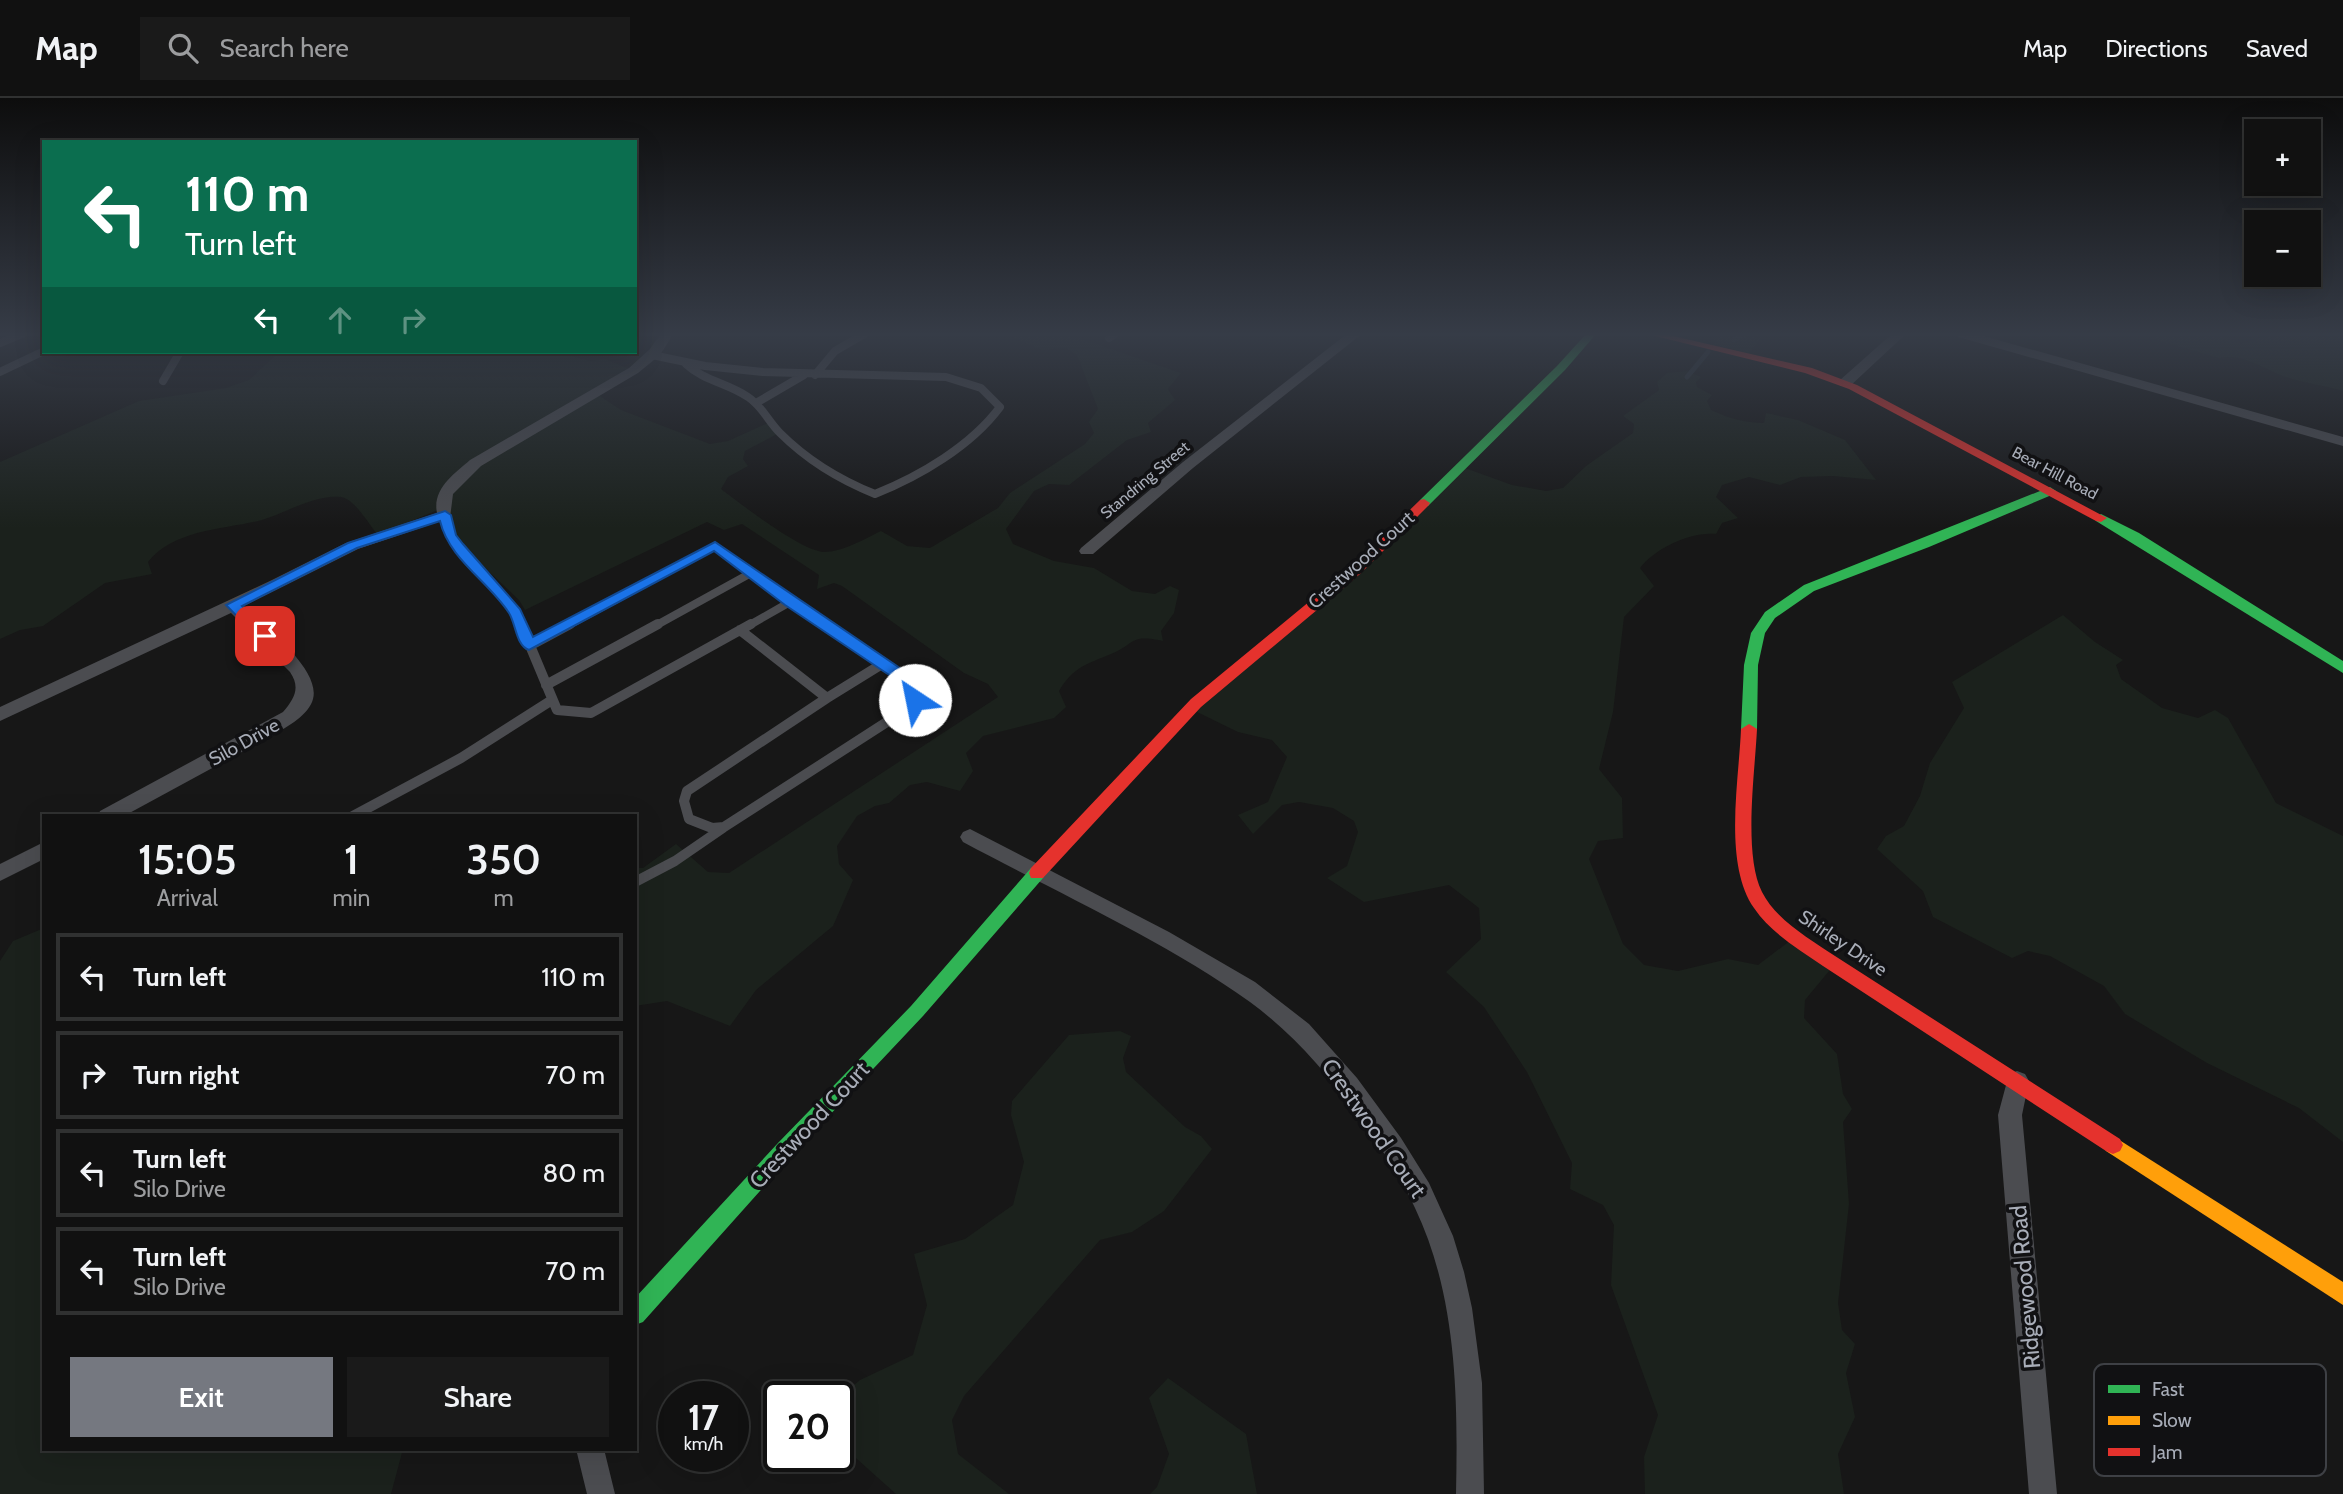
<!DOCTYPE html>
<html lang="en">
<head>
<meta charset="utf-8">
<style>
  body { margin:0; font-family:Cabin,sans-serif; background:#1a1a1a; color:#f1f3f6; height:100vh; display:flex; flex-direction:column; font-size:26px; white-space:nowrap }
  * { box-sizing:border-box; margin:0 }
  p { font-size:23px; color:#9c9d9f }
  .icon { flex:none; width:38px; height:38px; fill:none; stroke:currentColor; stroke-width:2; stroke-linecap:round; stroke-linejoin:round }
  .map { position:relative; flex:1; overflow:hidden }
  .drawer { position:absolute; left:42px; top:716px; width:595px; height:637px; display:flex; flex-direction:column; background:#111; border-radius:0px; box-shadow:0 7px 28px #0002,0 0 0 2px #303131 }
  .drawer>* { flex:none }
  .hud { position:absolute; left:42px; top:42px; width:595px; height:214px; border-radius:0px; box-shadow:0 7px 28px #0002,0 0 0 2px #303131; background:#0b6e4f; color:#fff; overflow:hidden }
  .tools { position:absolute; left:2244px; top:21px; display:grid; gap:14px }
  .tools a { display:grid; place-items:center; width:77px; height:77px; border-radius:0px; background:#111; box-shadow:0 7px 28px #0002,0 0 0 2px #303131; font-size:35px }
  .speed { position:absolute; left:658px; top:1283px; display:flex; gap:14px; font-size:35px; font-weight:700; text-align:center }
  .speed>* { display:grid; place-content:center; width:91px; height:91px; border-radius:50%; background:#111; box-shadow:0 7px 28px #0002,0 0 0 2px #303131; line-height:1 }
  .speed small { font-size:18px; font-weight:400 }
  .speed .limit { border:4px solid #111; border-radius:10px; background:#fff; color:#111 }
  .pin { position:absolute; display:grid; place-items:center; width:60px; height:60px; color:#fff; margin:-30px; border-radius:14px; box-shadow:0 4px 10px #0006 }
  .me { position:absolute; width:77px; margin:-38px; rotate:326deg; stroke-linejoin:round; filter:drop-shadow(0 0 5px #0008) }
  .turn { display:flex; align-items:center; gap:24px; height:147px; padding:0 28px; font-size:32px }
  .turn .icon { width:91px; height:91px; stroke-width:2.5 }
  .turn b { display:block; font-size:49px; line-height:60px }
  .lanes { display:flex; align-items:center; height:66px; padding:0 28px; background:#0003; justify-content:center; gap:35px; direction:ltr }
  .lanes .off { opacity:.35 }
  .eta { display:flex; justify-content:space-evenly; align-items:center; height:119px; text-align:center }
  .eta b { font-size:42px; font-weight:600; line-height:49px }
  .action { display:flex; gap:14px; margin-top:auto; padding:14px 28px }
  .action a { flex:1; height:80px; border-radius:0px; background:#757880; color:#fff; font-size:28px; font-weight:600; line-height:80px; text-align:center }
  .action a+a { background:#1a1a1a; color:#f1f3f6 }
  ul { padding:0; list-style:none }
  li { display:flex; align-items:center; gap:21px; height:88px; margin:0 14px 10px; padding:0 14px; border:4px solid #303131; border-radius:0px }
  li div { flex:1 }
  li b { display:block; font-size:26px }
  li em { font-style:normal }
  header { display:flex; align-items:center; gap:42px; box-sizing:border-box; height:98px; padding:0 35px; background:#111; border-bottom:2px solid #303131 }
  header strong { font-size:33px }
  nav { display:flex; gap:38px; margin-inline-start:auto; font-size:24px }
  .search { width:490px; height:63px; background:#1a1a1a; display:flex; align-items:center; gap:18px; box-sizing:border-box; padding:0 24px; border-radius:0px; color:#9c9d9f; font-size:26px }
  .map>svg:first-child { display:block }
  .green { fill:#1b211c }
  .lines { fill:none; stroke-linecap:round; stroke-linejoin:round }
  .stream { stroke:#2a3239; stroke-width:5 }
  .lane-far1 { stroke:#4b4c50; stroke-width:8 }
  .lane { stroke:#4b4c50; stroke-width:10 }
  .street { fill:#4b4c50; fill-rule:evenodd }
  .fast { fill:#30b455; fill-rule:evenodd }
  .slow { fill:#ff9f0a; fill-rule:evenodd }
  .jam { fill:#e5322d; fill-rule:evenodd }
  .route { fill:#1a73e8; stroke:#114b97; stroke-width:2 }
  .labels { text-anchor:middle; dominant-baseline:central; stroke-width:7; stroke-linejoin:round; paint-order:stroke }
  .far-street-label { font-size:16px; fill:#a8adb8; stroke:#111113 }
  .street-label { font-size:19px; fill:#a8adb8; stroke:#111113 }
  .near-street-label { font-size:23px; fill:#a8adb8; stroke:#111113 }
  .key { fill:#111113; stroke:#3e4045; stroke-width:2 }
  .key-label { font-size:19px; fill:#a8adb8 }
</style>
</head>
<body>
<header>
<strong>Map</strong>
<div class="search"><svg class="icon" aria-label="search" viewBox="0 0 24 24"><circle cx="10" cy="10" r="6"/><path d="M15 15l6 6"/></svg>Search here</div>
<nav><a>Map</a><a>Directions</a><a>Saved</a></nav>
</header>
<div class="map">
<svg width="2343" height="1396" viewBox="0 0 2343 1396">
  <rect width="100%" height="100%" fill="#171717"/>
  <path class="green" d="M1003,235H1064L1181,275L1168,291L1175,302L1148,325L1151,334L1127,342L1069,387L1049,386L1034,393L1006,431L1013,446L1054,463L1094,470L1132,493L1155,496L1170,488L1179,492L1174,515L1161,533L1163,543C1129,536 1137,545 1111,556C1087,566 1073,569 1059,593L1066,609L1054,620L983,638L966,655L973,673L960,693L927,684L910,687L889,705L875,708L857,718L837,748L839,766L853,782L833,828L756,892L730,928L667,903L635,908V770H643L676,746L708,774L729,775L998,599L988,586L964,575L842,488L834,485L817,491L819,477L742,426L724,432L707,424L525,512L519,502L457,443L448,430L445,409L378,437C369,427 355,401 341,399C313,396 283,417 258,423C223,431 173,432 148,464L152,476L105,485L43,528L20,532L0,541V364L139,303L226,290L249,282L279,254H552L591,263L605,261L632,272L597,296L621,312L710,346L728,343L768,325L779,335L745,353L743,361L748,368L728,379L721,391C741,406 801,453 824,454C843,454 864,441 881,433L907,448L930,450L998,410L1010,395L1085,346L1094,335L1089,324L1098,311L1077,257L1066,250L1042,252Z
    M1711,235H1765L1749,255L1716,247Z
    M2132,235H2227L2228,239L2241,246L2278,235H2343V293C2323,287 2302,285 2283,278C2262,270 2243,255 2219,260Z
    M1687,273L1701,279L1696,284L1697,289L1712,297L1707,303L1711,312C1729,320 1744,325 1764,325L1766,315L1798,322L1845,342L1876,382L1833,378L1801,379L1780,387L1749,379L1722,387L1716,399L1738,420L1722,425L1716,436C1692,433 1655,450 1640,470L1654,488L1624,519L1613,614L1599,671L1622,700L1623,740L1598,743L1589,761L1623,846L1644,867L1678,873L1728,861L1758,867L1799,836L1839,861L1805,902L1804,920L1837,956L1843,996L1852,1011L1843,1024L1849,1106L1838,1205L1842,1232L1855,1246L1846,1275L1855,1319L1838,1356L1844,1396H1645L1644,1359L1658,1317L1611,1187L1614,1127L1603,1107L1570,1091L1572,1065L1527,974L1484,909L1446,874L1481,841L1479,810L1449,787L1364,804L1327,780L1347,768L1358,734L1354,723L1333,710L1299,704L1282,707L1253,736L1238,717L1268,704L1287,659L1272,642L1238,634L1195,613L1465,370L1512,387L1546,393L1563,390L1586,368L1633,335L1634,326L1623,318L1659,292L1657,284L1667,275Z
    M2063,517L2095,544L2123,562L2116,567L2121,581L2162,610L2198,620L2215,612L2228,620L2276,705L2343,738V1044L2299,1010L2207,965L2125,916L2104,888L2050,858L2028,853L2012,860L1933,819L1923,793L1877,751L1886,738L1904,728L1920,698L1930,665L1964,610L1952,584Z
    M44,830V1351H403L391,1396H0V863L13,843Z
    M1120,933L1131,938L1123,960L1126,974L1185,1029L1201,1038L1212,1051L1164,1113L1132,1134L1100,1142L964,1298L952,1322L958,1356L1009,1396H896L838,1344V1301L860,1282L913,1257L927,1207L914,1156L965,1141L1013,1107L1024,1064L1011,1017L1012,1003L1069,937Z
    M1168,1280L1246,1336L1257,1396H1150L1157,1389L1169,1356L1149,1300Z"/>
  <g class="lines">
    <path class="stream" d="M1734,242L1746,235
      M1687,279L1708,254"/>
    <path class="lane-far1" d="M1109,240L1116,235
      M0,245L24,235
      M652,257L705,268L763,274L946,279L981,290L1000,309C971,348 920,378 875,396C840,382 807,362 780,335C768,323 762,308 748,299C728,285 704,283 686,266
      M0,274L44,253
      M815,277L835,253L866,235
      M163,283L180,254
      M756,305L804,277
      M445,417L450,437L458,449L516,514L522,528
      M567,528L715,448L825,528
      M655,528L751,475
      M748,528L790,504"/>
    <path class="lane" d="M521,526L557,612L591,615L751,526
      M740,532L827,600L687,693L684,703L689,721L712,730L724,729L907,611L915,602L914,587L823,526
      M529,548L570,526
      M546,587L658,526
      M827,600L882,566
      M353,718L461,660L552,602
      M635,784L675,763L723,730"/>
    <path class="street" d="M661,235H674L660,257L638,275L481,368L453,396L450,420L358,451L244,508C264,528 321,571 313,601C309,617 287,629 273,637L124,718H98L100,713L283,614C294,601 301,590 290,574L231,515L0,623V609L272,482L346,445L437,415C432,391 454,376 470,362L629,270L650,251Z
      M1348,235H1363L1193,370L1093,456H1081L1079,453L1081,450L1183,364Z
      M1893,235H1907L1850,288H1840V282Z
      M1953,235H1973L2343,339V348L1955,238Z
      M970,731L1169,834L1255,884L1309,926L1357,980L1401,1040L1429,1085L1453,1138L1464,1174L1472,1210L1482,1285L1484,1396H1456C1458,1300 1457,1198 1415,1110C1400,1076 1377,1045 1356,1015C1326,974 1292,935 1250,904C1165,843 1056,794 963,744L960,739L963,734Z
      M44,744V761L0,783V766Z
      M2017,973L2025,976L2029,983L2022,1017L2057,1396H2029L1998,1017L2009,976Z
      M576,1351H604L615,1396H587Z"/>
    <path class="fast" d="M1587,235H1597L1565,272L1428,408H1420V402L1557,268Z
      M2050,389L2056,393L2054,396L1929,449L1814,493L1775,520L1765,535L1758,567L1757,631L1749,636L1744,635L1741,631L1744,567L1751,535L1765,514L1804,487Z
      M2101,416L2139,435L2343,563V575L2096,423L2095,420Z
      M1037,769L1043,770L1045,775L1043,780L923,918L792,1057L643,1224L635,1227V1200L778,1045L911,908L1031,770Z"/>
    <path class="slow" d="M2113,1038L2343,1184V1207L2106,1053L2103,1047L2106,1041Z"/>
    <path class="jam" d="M1643,235H1660L1812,270L1857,287L2107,420L2101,424L2096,423L1849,291L1805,275Z
      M1424,401L1430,405L1428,408L1360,476L1201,609L1043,780H1031L1029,775L1031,770L1191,601L1350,470L1420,402Z
      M1749,626L1757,631C1755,674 1743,756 1762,794C1776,822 1810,841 1835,858L2120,1041L2123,1047L2120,1053L2113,1056L2106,1053L1823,868C1798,851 1771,835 1754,810C1723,765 1739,683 1741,631Z"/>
  </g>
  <linearGradient id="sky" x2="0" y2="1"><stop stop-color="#0d0d0d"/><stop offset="0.55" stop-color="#363c47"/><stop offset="1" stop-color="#363c47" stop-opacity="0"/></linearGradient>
  <rect width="2343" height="430" fill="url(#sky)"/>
  <path class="route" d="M445,413L451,417L456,437L463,446L520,511L533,539L715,444L919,583L923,602L920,606H910L907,589L785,507L714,453L529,552C516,548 516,526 509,515C488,483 449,461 440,423L357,450L242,508L270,535V542H260L226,507L348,445Z"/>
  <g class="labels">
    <g class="far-street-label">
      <text transform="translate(2055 375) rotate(28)">Bear Hill Road</text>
      <text transform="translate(1145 382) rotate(-40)">Standring Street</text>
    </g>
    <g class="street-label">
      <text transform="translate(1361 462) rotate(-42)">Crestwood Court</text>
      <text transform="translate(244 644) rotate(-29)">Silo Drive</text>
      <text transform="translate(1843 845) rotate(34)">Shirley Drive</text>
    </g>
    <g class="near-street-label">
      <text transform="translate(809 1027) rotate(-47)">Crestwood Court</text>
      <text transform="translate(1374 1030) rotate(55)">Crestwood Court</text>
      <text transform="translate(2025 1189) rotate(-95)">Ridgewood Road</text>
    </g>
  </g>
  <rect x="2094" y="1266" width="232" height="112" rx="10" class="key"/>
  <rect x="2108" y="1287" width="32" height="8" fill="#30b455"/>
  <rect x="2108" y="1318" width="32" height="9" fill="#ff9f0a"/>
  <rect x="2108" y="1350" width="32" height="8" fill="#e5322d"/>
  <g class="key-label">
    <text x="2152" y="1298">Fast</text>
    <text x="2152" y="1329">Slow</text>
    <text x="2152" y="1361">Jam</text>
  </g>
</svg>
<div class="tools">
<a>+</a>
<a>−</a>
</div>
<div class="speed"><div>17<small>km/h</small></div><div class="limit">20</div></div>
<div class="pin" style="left:265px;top:538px;background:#d93025"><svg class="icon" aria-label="arrive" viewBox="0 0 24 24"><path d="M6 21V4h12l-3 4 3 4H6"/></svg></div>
<svg class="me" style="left:915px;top:602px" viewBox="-20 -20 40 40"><circle r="19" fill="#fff"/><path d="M0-13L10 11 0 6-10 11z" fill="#1a73e8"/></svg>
<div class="hud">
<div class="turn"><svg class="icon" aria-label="left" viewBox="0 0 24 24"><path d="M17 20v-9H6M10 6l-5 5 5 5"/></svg><div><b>110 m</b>Turn left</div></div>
<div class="lanes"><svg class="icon" aria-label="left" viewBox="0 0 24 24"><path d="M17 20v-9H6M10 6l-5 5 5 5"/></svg><svg class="icon off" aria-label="ahead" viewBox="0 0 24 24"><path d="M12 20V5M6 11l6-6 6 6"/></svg><svg class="icon off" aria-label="right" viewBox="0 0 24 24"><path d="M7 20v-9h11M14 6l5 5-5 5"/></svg></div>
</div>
<section class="drawer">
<div class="eta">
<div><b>15:05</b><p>Arrival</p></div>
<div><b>1</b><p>min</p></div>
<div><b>350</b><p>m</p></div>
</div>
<ul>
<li><svg class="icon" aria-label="left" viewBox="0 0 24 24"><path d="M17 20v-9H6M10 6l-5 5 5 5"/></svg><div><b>Turn left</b></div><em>110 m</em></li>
<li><svg class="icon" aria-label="right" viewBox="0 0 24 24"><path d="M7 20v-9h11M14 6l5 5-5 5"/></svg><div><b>Turn right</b></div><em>70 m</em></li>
<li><svg class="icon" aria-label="left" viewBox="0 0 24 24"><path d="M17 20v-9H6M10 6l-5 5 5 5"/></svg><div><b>Turn left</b><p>Silo Drive</p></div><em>80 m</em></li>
<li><svg class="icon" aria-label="left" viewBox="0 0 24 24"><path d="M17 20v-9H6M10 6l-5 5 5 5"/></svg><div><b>Turn left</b><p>Silo Drive</p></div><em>70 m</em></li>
</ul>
<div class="action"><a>Exit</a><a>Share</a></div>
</section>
</div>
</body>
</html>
